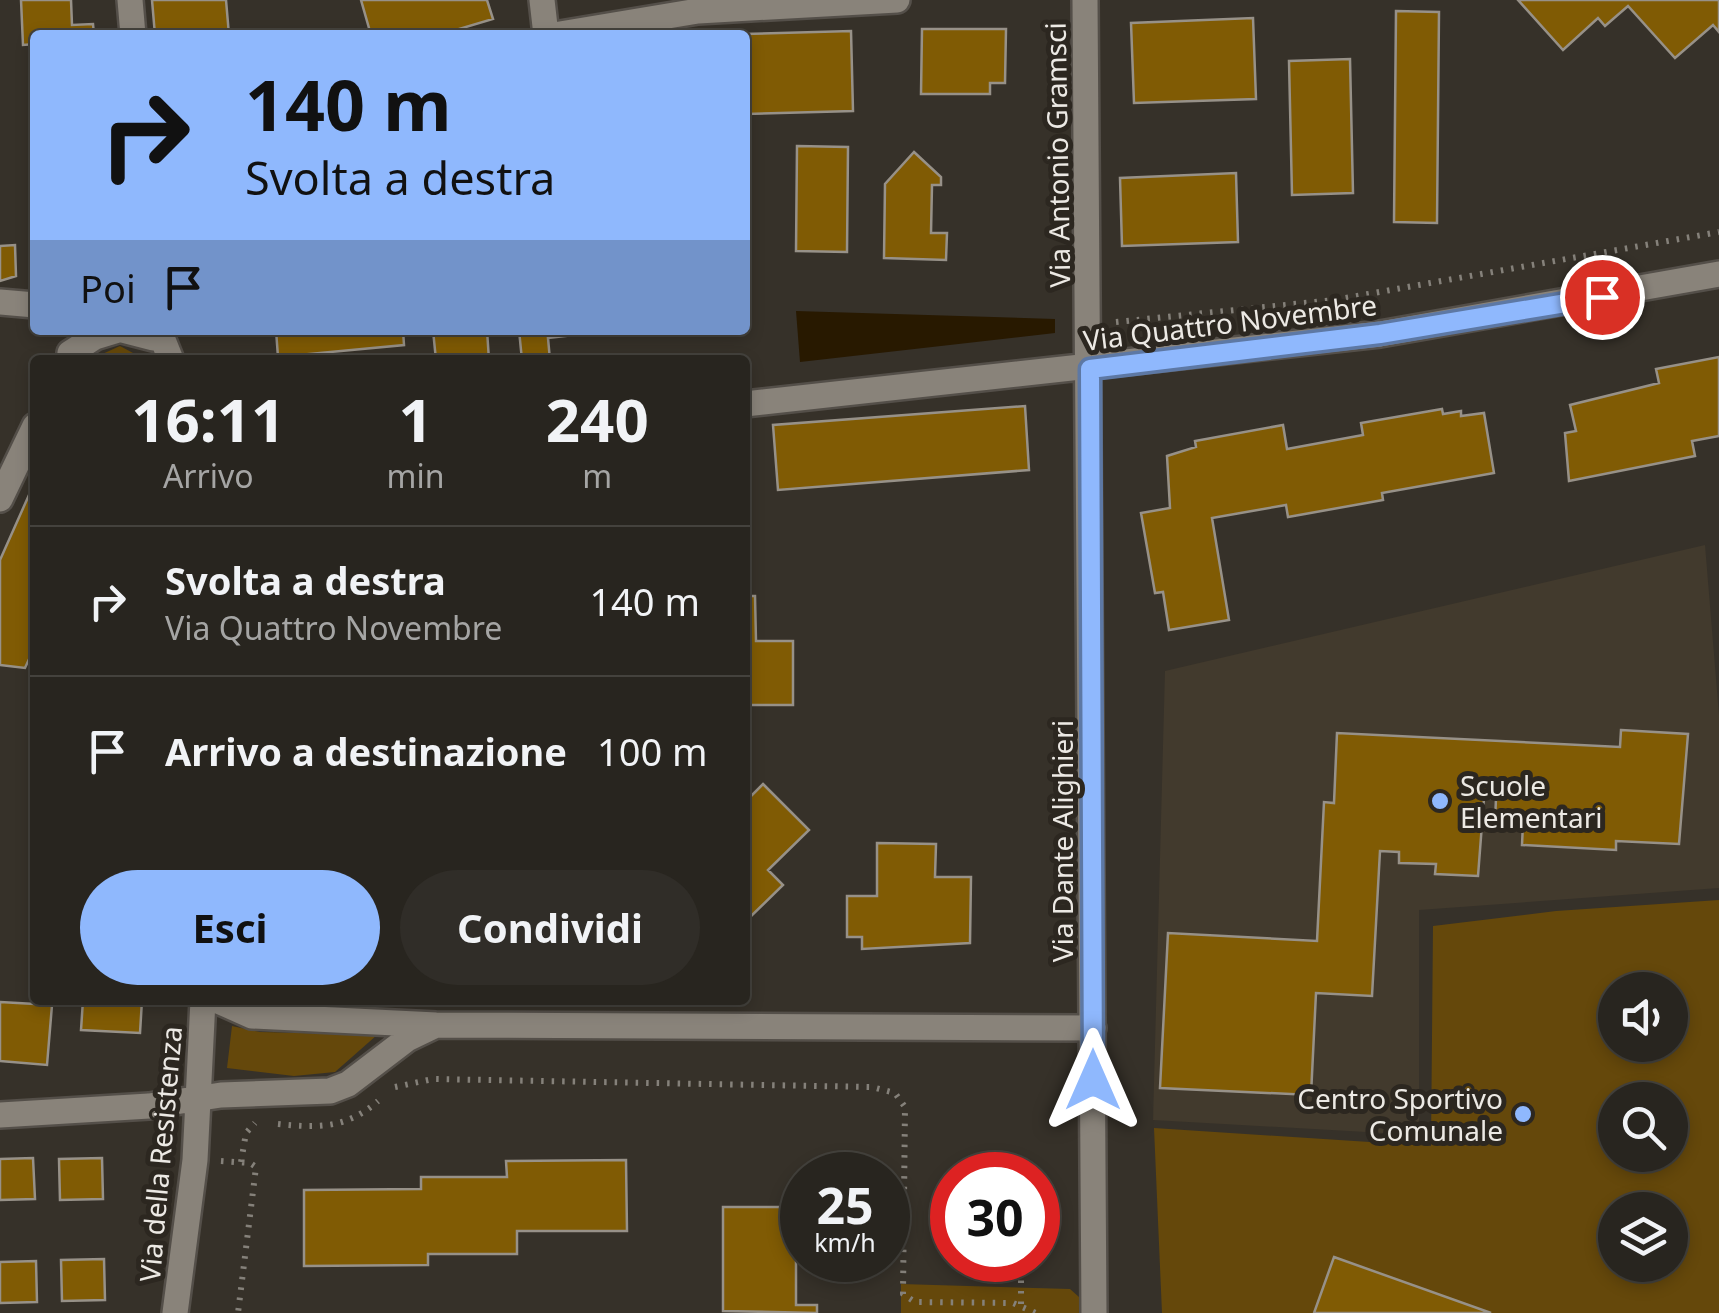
<!DOCTYPE html>
<html lang="it">
<head>
<meta charset="utf-8">
<style>
  body { margin:0; font-family:"Noto Sans",sans-serif; background:#302d28; color:#f1f3f6; height:100vh; display:flex; flex-direction:column; font-size:38px; white-space:nowrap }
  * { box-sizing:border-box; margin:0 }
  p { font-size:32px; color:#a5a5a4 }
  .icon { flex:none; width:55px; height:55px; fill:none; stroke:currentColor; stroke-width:2; stroke-linecap:round; stroke-linejoin:round }
  .map { position:relative; flex:1; overflow:hidden }
  .sheet { position:absolute; left:30px; top:355px; width:720px; height:650px; display:flex; flex-direction:column; background:#28251f; border-radius:10px; box-shadow:0 5px 15px #0003,0 0 0 2px #44423d }
  .sheet>* { flex:none }
  .guide { position:absolute; left:30px; top:30px; width:720px; height:305px; border-radius:10px; box-shadow:0 5px 15px #0003,0 0 0 2px #44423d; background:#8fb8fd; color:#111; overflow:hidden }
  .controls { position:absolute; left:1598px; top:972px; display:grid; gap:20px }
  .controls a { display:grid; place-items:center; width:90px; height:90px; border-radius:50%; background:#28251f; box-shadow:0 5px 15px #0003,0 0 0 2px #44423d; font-size:50px }
  .speed { position:absolute; left:780px; top:1152px; display:flex; gap:20px; font-size:50px; font-weight:700; text-align:center }
  .speed>* { display:grid; place-content:center; width:130px; height:130px; border-radius:50%; background:#28251f; box-shadow:0 5px 15px #0003,0 0 0 2px #44423d; line-height:1 }
  .speed small { font-size:25px; font-weight:400 }
  .speed .limit { border:15px solid #d22; background:#fff; color:#111 }
  .pin { position:absolute; display:grid; place-items:center; width:85px; height:85px; color:#fff; margin:-42px; border:5px solid #fff; border-radius:50%; box-shadow:0 2px 10px #0007 }
  .me { position:absolute; width:110px; margin:-55px; rotate:0deg; stroke-linejoin:round; filter:drop-shadow(0 0 8px #0008) }
  .turn { display:flex; align-items:center; gap:35px; height:210px; padding:0 50px; font-size:45px }
  .turn .icon { width:130px; height:130px; stroke-width:2.5 }
  .turn b { display:block; font-size:70px; line-height:85px }
  .then { display:flex; align-items:center; height:95px; padding:0 50px; background:#0003; gap:20px; font-size:38px }
  .eta { display:flex; justify-content:space-evenly; align-items:center; height:170px; text-align:center }
  .eta b { font-size:60px; font-weight:700; line-height:70px }
  .cta { display:flex; gap:20px; margin-top:auto; padding:20px 50px }
  .cta a { flex:1; height:115px; border-radius:60px; background:#8fb8fd; color:#111; font-size:40px; font-weight:700; line-height:115px; text-align:center }
  .cta a+a { background:#302d28; color:#f1f3f6 }
  ul { padding:0; list-style:none }
  li { display:flex; align-items:center; gap:30px; height:150px; padding:0 50px; border-top:2px solid #44423d }
  li div { flex:1 }
  li b { display:block; font-size:38px }
  li em { font-style:normal }
  .map>svg:first-child { display:block }
  .built { fill:#423a2d }
  .green { fill:#65480b; fill-rule:evenodd }
  .water { fill:#281900 }
  .building { fill:#805b04; stroke:#979188; stroke-width:2.5 }
  .lines { fill:none; stroke-linecap:round; stroke-linejoin:round }
  .minor-casing { stroke:#544f49; stroke-width:30 }
  .path { stroke:#85817a; stroke-width:6; stroke-dasharray:2.5 8; stroke-linecap:butt }
  .minor { stroke:#89837a; stroke-width:25 }
  .route-casing { stroke:#5d78a4; stroke-width:25 }
  .route { stroke:#8fb8fd; stroke-width:18 }
  .poi-dot { fill:#8fb8fd; stroke:#2c2720; stroke-width:4 }
  .labels { text-anchor:middle; dominant-baseline:central; stroke-width:10; stroke-linejoin:round; paint-order:stroke }
  .street-label { font-size:28px; fill:#ece9e4; stroke:#2c2720 }
  .poi-label { font-size:28px; fill:#ece9e4; stroke:#2c2720; text-anchor:start }
</style>
</head>
<body>
<div class="map">
<svg width="1719" height="1313" viewBox="0 0 1719 1313">
  <rect width="100%" height="100%" fill="#363129"/>
  <path class="built" d="M1705,545L1719,715V888L1419,910V1135L1153,1120L1165,671Z"/>
  <path class="green" d="M120,346L146,360H89Z
    M1719,900V1313H1162L1154,1128L1431,1146L1433,926L1556,911ZM1615,990H1670V1045H1615ZM1615,1100H1670V1155H1615ZM1615,1210H1670V1265H1615Z
    M232,1026L260,1032L377,1035L335,1072L294,1076L227,1068Z
    M901,1284L1070,1289L1097,1313H901Z"/>
  <path class="water" d="M796,311L1055,319V333L800,362Z"/>
  <path class="building" d="M21,0H71L72,25L93,24L94,35H35V44L23,45Z
    M152,0H226L229,35H155Z
    M361,0H487L493,19L439,35H371Z
    M1518,0H1719V32L1713,25L1675,58L1628,6L1605,26L1598,18L1563,50Z
    M1396,11L1439,12L1437,223L1394,222Z
    M1253,18L1256,99L1134,103L1131,23Z
    M922,29H1006L1005,83H990V94H921Z
    M851,31L853,111L746,114L744,34Z
    M1350,59L1353,193L1292,195L1289,61Z
    M797,146L848,147L847,252L796,251Z
    M914,152L941,177V185H932L931,233H947L946,260L884,258L885,184Z
    M1236,173L1238,242L1122,246L1120,178Z
    M15,245L16,276L0,281V246Z
    M276,330H403L404,345L278,357Z
    M433,330H487L489,360H436Z
    M519,330H575V335L548,338L550,360H522Z
    M1719,357V436L1692,441L1695,456L1569,481L1565,433L1576,431L1570,405L1659,383L1656,369Z
    M1025,406L1029,470L778,490L773,425Z
    M1442,409L1443,414L1461,411V416L1484,413L1494,473L1382,493L1383,500L1288,517L1286,505L1212,518L1229,620L1169,630L1163,592L1155,593L1141,513L1170,508L1167,456L1196,447L1195,441L1283,425L1287,449L1363,435L1361,423Z
    M33,486L35,646L25,668L0,665V560Z
    M745,596H755L756,641H793V705H745Z
    M1621,730L1688,734L1679,844L1616,841V850L1522,845L1523,823L1495,822L1496,798H1484L1478,876L1435,874L1436,864L1399,863V852L1380,851L1372,996L1316,993L1311,1095L1160,1088L1168,933L1317,941L1324,802L1334,803L1337,733L1620,747Z
    M763,784L809,830L768,870L783,885L748,919L745,802Z
    M877,843L936,844L935,877H971L970,943L862,949V937H847V896H877Z
    M83,1000H142L140,1033L81,1030Z
    M0,1002L52,1005L47,1065L0,1061Z
    M33,1158L35,1199L0,1200V1159Z
    M102,1158L103,1199L60,1200L59,1159Z
    M626,1160L627,1231H517V1254H428V1265L304,1266V1190L421,1189V1177H507L506,1161Z
    M723,1207H796V1305H817V1313L723,1311Z
    M1334,1257L1491,1313H1314Z
    M104,1259L105,1300L62,1301L61,1260Z
    M36,1261L37,1302L0,1303V1262Z"/>
  <g class="lines">
    <g class="minor-casing">
      <path id="minor" d="M130,0L133,35
        M542,0L546,35
        M1085,0L1094,1313
        M554,35L698,11L897,0
        M0,302L35,305
        M122,330L153,338
        M159,330L171,360
        M70,353L95,337L118,330
        M745,404L1380,334L1719,274
        M0,499L35,426
        M216,1000L252,1016L436,1025L1093,1028
        M0,1115L149,1106L221,1095L330,1091L348,1084L407,1039L434,1026
        M175,1313L195,1160L203,1000"/>
    </g>
    <path class="path" d="M1116,322L1334,300L1719,232
      M395,1087L433,1079L872,1087L895,1093L905,1107L903,1294L915,1302L1013,1303L1036,1313
      M278,1124C318,1128 346,1129 378,1101
      M221,1161L250,1163L256,1167L238,1313
      M241,1162L246,1133L255,1123
      M1021,1304V1271"/>
    <use href="#minor" class="minor"/>
  </g>
  <g class="lines">
    <g class="route-casing">
      <path id="route" d="M1093,1080L1090,369L1380,334L1602,297"/>
    </g>
    <use href="#route" class="route"/>
  </g>
  <g class="poi-dot">
    <circle cx="1440" cy="801" r="10"/>
    <circle cx="1523" cy="1114" r="10"/>
  </g>
  <g class="labels">
    <g class="street-label">
      <text transform="translate(1057 155) rotate(-91)">Via Antonio Gramsci</text>
      <text transform="translate(1230 322) rotate(-7)">Via Quattro Novembre</text>
      <text transform="translate(1062 841) rotate(-90)">Via Dante Alighieri</text>
      <text transform="translate(160 1154) rotate(-85)">Via della Resistenza</text>
    </g>
    <g class="poi-label">
      <text x="1460" y="785">Scuole<tspan x="1460" dy="32">Elementari</tspan></text>
      <text x="1503" y="1098" text-anchor="end">Centro Sportivo<tspan x="1503" dy="32">Comunale</tspan></text>
    </g>
  </g>
</svg>
<div class="controls">
<a><svg class="icon" aria-label="sound" viewBox="0 0 24 24"><path d="M4 9h4l5-4v14l-5-4H4zM17 9q2 3 0 6"/></svg></a>
<a><svg class="icon" aria-label="search" viewBox="0 0 24 24"><circle cx="10" cy="10" r="6"/><path d="M15 15l6 6"/></svg></a>
<a><svg class="icon" aria-label="layers" viewBox="0 0 24 24"><path d="M12 4l9 5-9 5-9-5zM3 14l9 5 9-5"/></svg></a>
</div>
<div class="speed"><div>25<small>km/h</small></div><div class="limit">30</div></div>
<div class="pin" style="left:1602px;top:297px;background:#d93025"><svg class="icon" aria-label="arrive" viewBox="0 0 24 24"><path d="M6 21V4h12l-3 4 3 4H6"/></svg></div>
<svg class="me" style="left:1093px;top:1080px" viewBox="-20 -20 40 40"><path d="M0-17L14 15 0 8-14 15z" fill="#8fb8fd" stroke="#fff" stroke-width="4"/></svg>
<div class="guide">
<div class="turn"><svg class="icon" aria-label="right" viewBox="0 0 24 24"><path d="M7 20v-9h11M14 6l5 5-5 5"/></svg><div><b>140 m</b>Svolta a destra</div></div>
<div class="then">Poi<svg class="icon" aria-label="arrive" viewBox="0 0 24 24"><path d="M6 21V4h12l-3 4 3 4H6"/></svg></div>
</div>
<section class="sheet">
<div class="eta">
<div><b>16:11</b><p>Arrivo</p></div>
<div><b>1</b><p>min</p></div>
<div><b>240</b><p>m</p></div>
</div>
<ul>
<li><svg class="icon" aria-label="right" viewBox="0 0 24 24"><path d="M7 20v-9h11M14 6l5 5-5 5"/></svg><div><b>Svolta a destra</b><p>Via Quattro Novembre</p></div><em>140 m</em></li>
<li><svg class="icon" aria-label="arrive" viewBox="0 0 24 24"><path d="M6 21V4h12l-3 4 3 4H6"/></svg><div><b>Arrivo a destinazione</b></div><em>100 m</em></li>
</ul>
<div class="cta"><a>Esci</a><a>Condividi</a></div>
</section>
</div>
</body>
</html>
